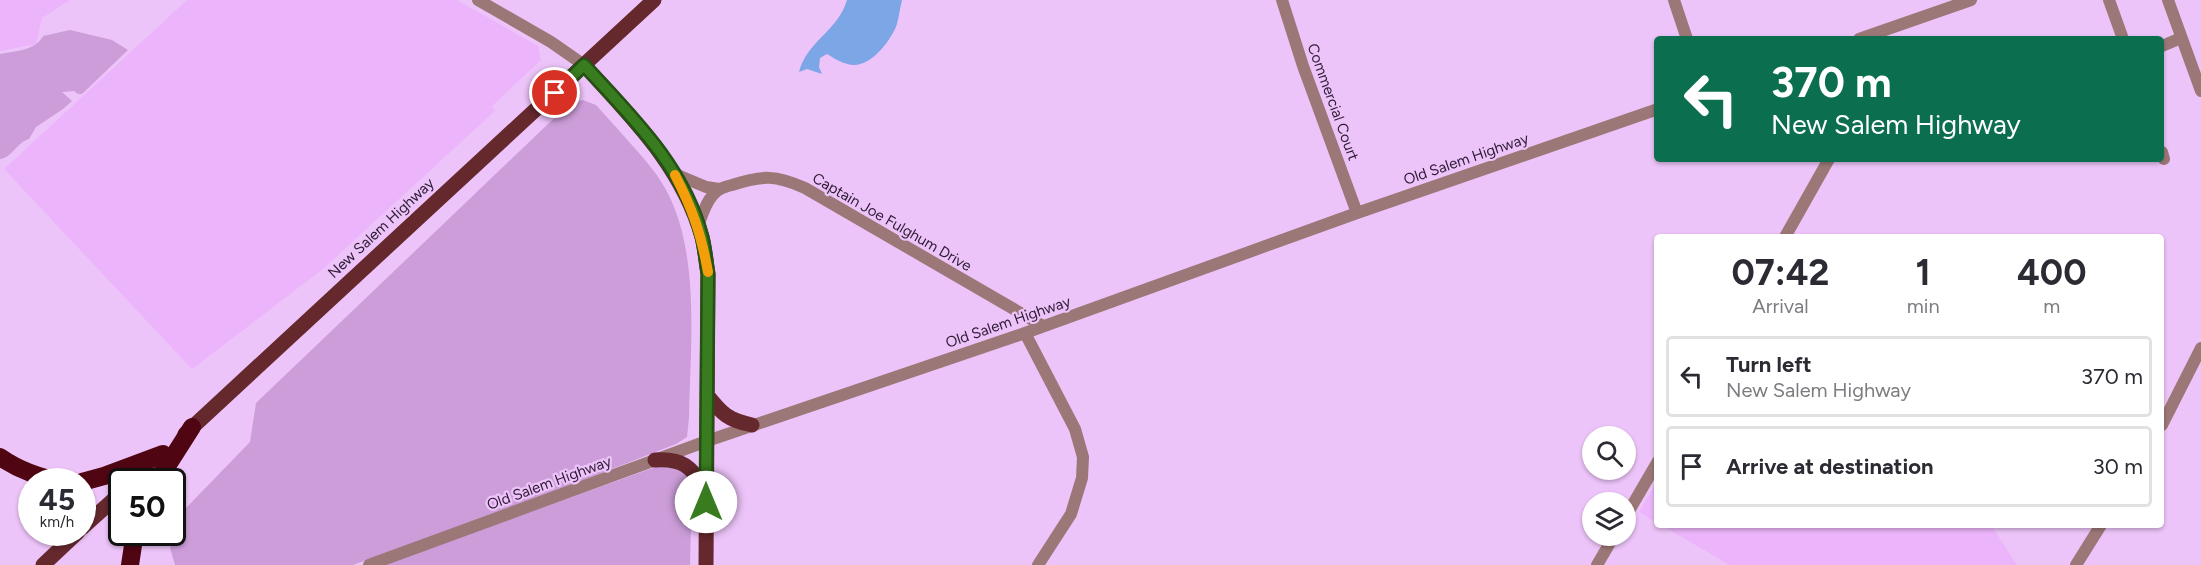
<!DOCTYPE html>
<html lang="en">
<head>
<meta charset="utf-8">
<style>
  body { margin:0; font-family:Figtree,sans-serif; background:#f7f7f7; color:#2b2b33; height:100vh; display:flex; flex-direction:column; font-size:22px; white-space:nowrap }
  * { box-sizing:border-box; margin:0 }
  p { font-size:20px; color:#7c7c81 }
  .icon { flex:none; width:33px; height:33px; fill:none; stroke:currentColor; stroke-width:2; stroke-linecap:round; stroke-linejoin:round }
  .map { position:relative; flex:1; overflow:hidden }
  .drawer { position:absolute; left:1654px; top:234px; width:510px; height:294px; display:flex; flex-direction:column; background:#fff; border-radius:6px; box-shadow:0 2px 4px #0004 }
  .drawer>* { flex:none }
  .top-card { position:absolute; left:1654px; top:36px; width:510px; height:126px; border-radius:6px; box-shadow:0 2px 4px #0004; background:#0b6e4f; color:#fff; overflow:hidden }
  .buttons { position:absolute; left:1582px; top:426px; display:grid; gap:12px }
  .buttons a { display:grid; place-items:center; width:54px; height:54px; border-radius:50%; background:#fff; box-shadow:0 2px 4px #0004; font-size:30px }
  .speed { position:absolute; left:18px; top:468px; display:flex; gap:12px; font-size:30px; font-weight:700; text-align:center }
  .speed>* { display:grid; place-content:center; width:78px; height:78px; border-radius:50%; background:#fff; box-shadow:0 2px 4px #0004; line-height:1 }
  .speed small { font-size:15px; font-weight:400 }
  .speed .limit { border:3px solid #111; border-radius:9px; background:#fff; color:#111 }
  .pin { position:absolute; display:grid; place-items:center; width:51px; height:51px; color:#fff; margin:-26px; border:3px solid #fff; border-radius:50%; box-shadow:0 2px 6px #0007 }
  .me { position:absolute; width:66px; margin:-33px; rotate:0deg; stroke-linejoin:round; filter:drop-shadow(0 0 4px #0008) }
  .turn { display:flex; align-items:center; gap:21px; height:126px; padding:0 18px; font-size:27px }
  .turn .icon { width:78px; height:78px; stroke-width:2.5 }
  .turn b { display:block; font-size:42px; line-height:51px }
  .eta { display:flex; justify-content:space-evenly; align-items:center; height:102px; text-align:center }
  .eta b { font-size:36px; font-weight:700; line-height:42px }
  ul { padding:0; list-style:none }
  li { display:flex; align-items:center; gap:18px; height:81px; margin:0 12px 9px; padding:0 6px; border:3px solid #e1e1e2; border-radius:6px }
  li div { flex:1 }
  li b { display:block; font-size:22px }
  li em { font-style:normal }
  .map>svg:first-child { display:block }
  .built { fill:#ecb4fb }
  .green { fill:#cc9dd9 }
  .water { fill:#7ca6e6 }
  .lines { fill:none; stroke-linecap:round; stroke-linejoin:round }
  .minor { stroke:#9c7777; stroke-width:12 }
  .major { stroke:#65282c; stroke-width:15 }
  .highway { stroke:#500512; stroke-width:18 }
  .route-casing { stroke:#245114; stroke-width:15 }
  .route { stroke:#387c1f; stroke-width:10 }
  .slow { stroke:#f59e0b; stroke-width:10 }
  .labels { text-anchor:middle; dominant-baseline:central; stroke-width:4.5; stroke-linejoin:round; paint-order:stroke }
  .street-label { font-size:15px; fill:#2e1b34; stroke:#edc4f9 }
</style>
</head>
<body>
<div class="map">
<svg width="2201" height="565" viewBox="0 0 2201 565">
  <rect width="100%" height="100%" fill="#edc4f9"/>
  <path class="built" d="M0,0H70L42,18L36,44L0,51Z
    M187,0H457L538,46L541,60L491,107L496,110L323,269L192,369L4,169Z
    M1657,482V523L1639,512Z
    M1661,525H1991L2017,565H1730Z"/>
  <path class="green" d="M70,30L112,40L128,50L82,94H78L74,91L62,92L72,101L63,109L36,127L29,139C17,142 12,158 0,159V54C15,51 35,51 43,36Z
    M583,100L596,105C616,128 638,150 656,174C703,238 690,342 689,418L687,437L676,444L532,500L353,565H175L170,548L186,508L250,442L256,403L570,103Z
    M664,464L686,473L692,483L690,565H382Z"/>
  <path class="water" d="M847,0H902C900,8 899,16 897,24C892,39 872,66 853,65C843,64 835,59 827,54L820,58L819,67L822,74L807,69L799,72C807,41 838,31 847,0Z"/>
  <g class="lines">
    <path class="minor" d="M478,0L551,42L584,65
      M1282,0L1303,66L1357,213
      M1674,0L1687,39
      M2109,0L2123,39
      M2168,0L2201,91
      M1859,39L1971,0
      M2162,46L2181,38
      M2162,152L2164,159
      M675,174L706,187L719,189
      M698,226C702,216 705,204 712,196C717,189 724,187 732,185C763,175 776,175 805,188L1043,326
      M1785,237L1829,159
      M1025,333L1075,429L1083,457L1082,478L1071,514L1038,565
      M2162,425L2201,348
      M1626,516L1658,461
      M369,565L707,441L1025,333L1357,213L1658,109
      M1597,565L1614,536
      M2076,565L2101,525"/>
    <path class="major" d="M584,65C632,118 682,166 702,237C705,249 706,261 708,274L706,565
      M707,395C722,414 728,420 752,425
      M185,434L654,0
      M655,460C683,458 691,467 706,489
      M133,482L158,458
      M82,528L122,492
      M43,565L78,532"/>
    <path class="highway" d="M0,457C20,471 41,478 64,482
      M82,482L104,476L163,454
      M157,482L192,427
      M130,565L135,532"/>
  </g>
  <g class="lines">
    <g class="route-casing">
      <path id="route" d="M555,93L584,65C632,117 684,167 702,237C705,249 706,262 708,274L706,502"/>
    </g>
    <use href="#route" class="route"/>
    <path class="slow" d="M675,175C693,210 701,234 708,272"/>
  </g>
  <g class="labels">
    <g class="street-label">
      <text transform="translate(1333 102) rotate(70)">Commercial Court</text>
      <text transform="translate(1466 159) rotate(-19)">Old Salem Highway</text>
      <text transform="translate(892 222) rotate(30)">Captain Joe Fulghum Drive</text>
      <text transform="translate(381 228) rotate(-43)">New Salem Highway</text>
      <text transform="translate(1008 322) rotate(-19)">Old Salem Highway</text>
      <text transform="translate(549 483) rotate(-20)">Old Salem Highway</text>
    </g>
  </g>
</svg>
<div class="buttons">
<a><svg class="icon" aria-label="search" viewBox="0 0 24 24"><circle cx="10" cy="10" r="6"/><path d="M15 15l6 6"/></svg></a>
<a><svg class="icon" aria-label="layers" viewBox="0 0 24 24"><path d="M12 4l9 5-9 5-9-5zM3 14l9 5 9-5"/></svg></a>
</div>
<div class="speed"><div>45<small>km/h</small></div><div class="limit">50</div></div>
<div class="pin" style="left:555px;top:93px;background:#d93025"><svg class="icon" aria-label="arrive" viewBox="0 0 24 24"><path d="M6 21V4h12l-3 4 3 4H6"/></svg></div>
<svg class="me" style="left:706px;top:502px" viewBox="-20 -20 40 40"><circle r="19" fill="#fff"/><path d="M0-13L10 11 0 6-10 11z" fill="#387c1f"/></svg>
<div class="top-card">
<div class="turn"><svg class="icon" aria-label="left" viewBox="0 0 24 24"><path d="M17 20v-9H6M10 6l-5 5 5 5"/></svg><div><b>370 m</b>New Salem Highway</div></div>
</div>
<section class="drawer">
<div class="eta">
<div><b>07:42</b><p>Arrival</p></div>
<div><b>1</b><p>min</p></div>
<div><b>400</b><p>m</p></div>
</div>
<ul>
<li><svg class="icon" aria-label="left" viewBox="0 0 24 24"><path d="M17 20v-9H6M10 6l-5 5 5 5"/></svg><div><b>Turn left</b><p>New Salem Highway</p></div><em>370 m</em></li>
<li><svg class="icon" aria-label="arrive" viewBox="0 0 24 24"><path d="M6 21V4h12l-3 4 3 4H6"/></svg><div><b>Arrive at destination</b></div><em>30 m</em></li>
</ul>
</section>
</div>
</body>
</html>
